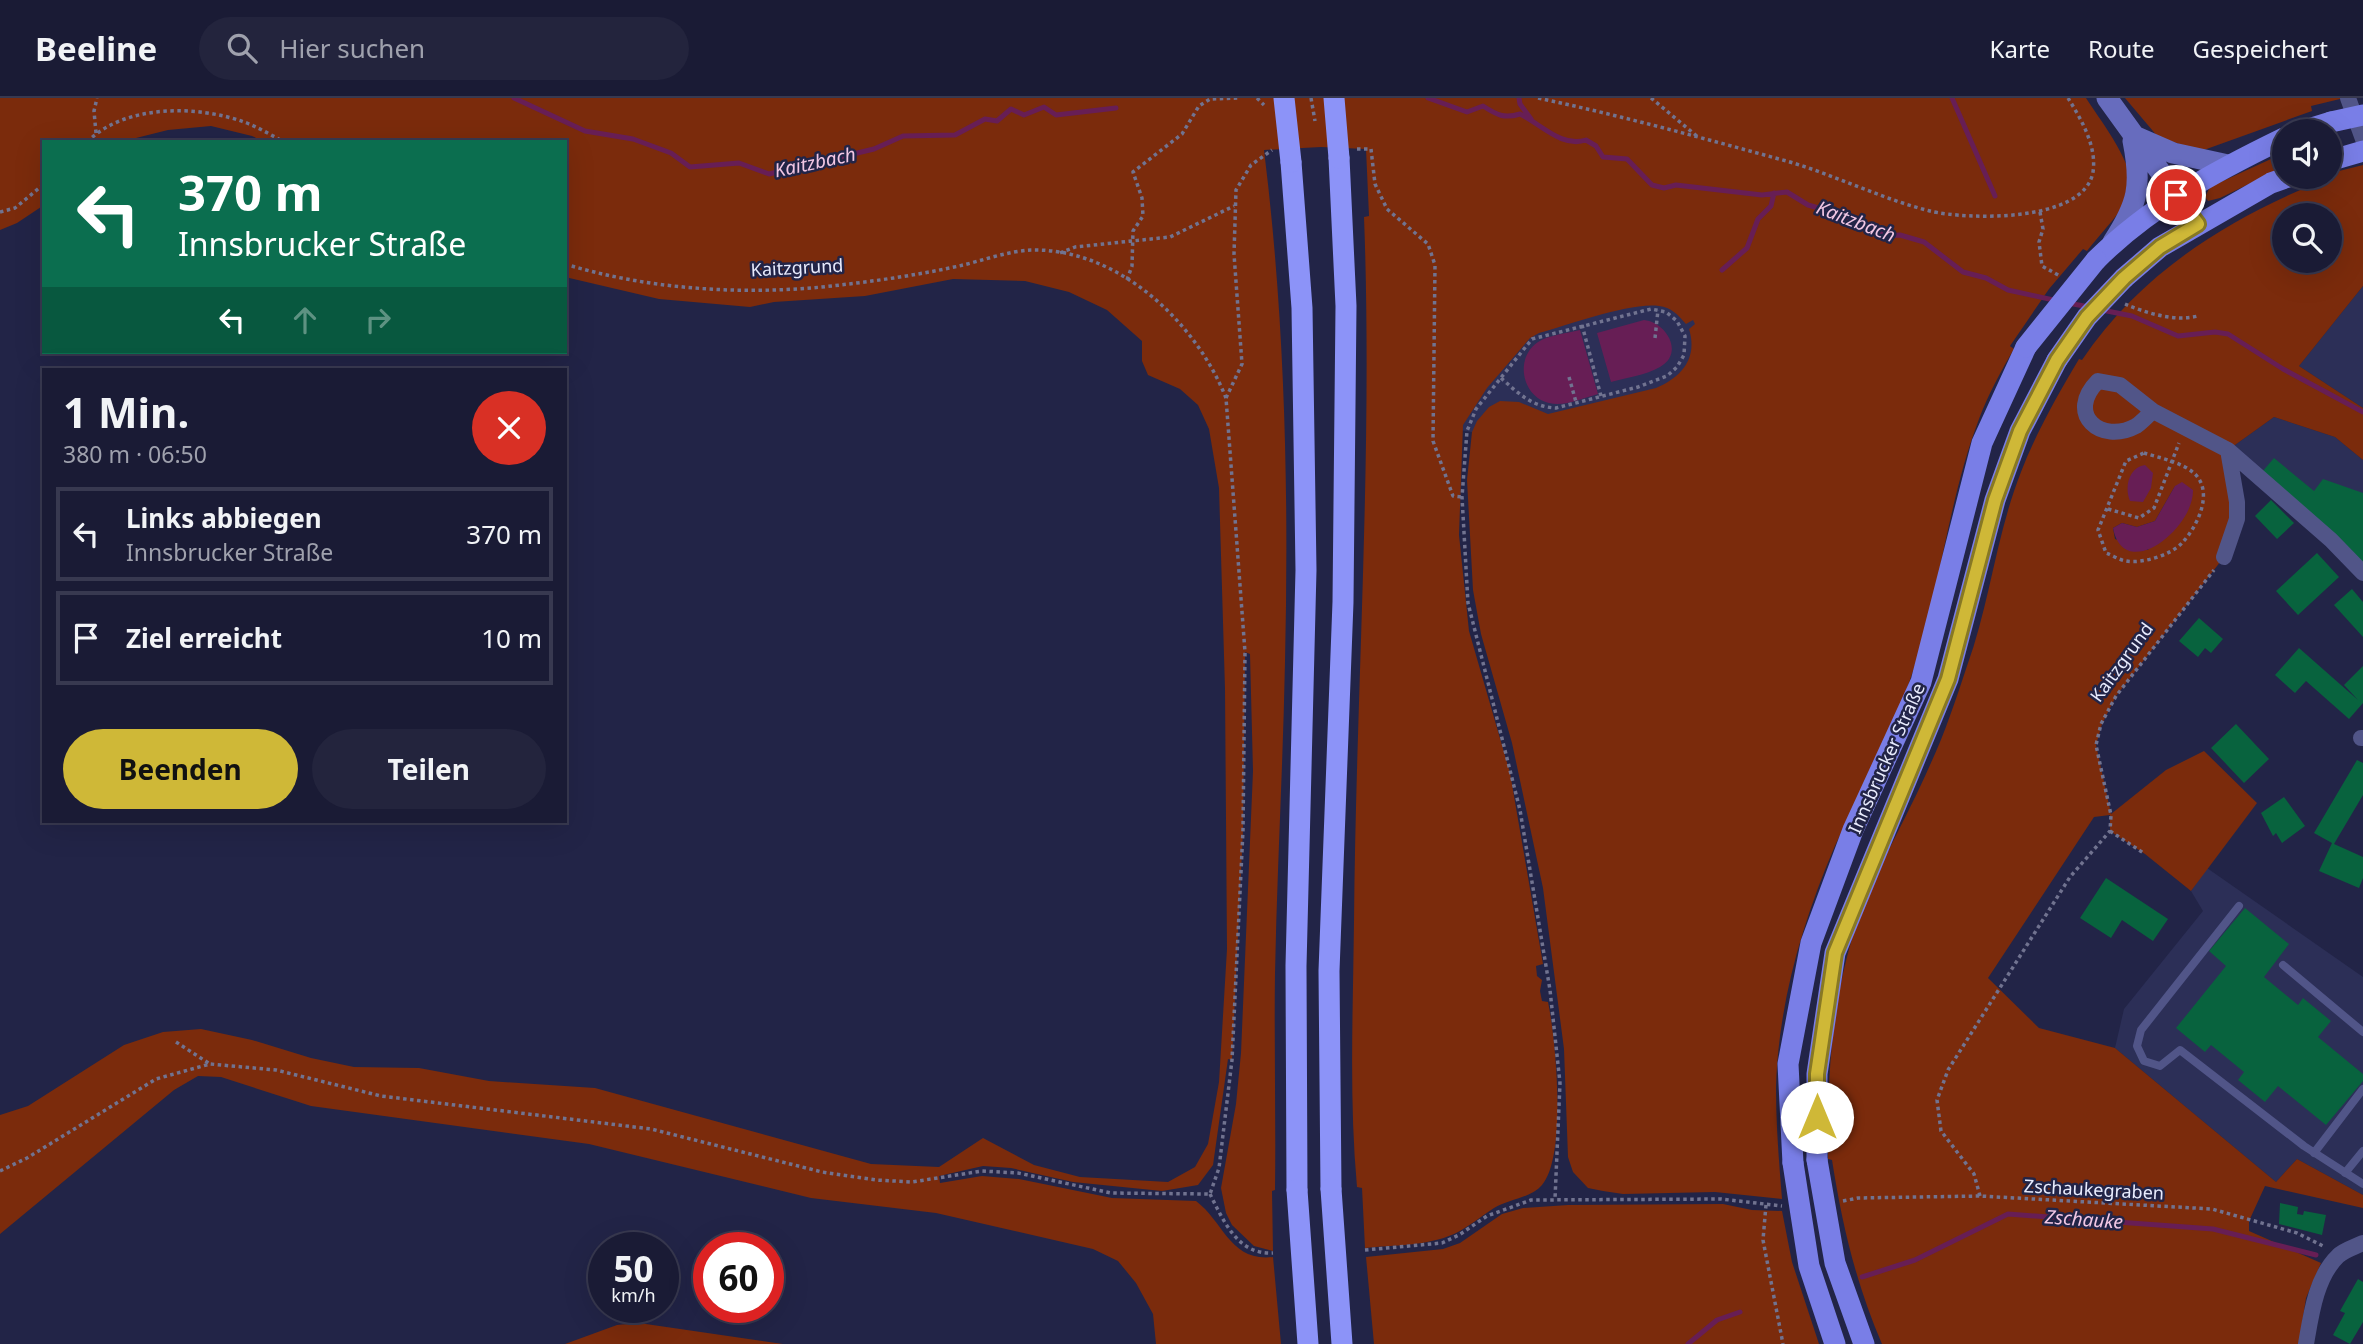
<!DOCTYPE html>
<html lang="de">
<head>
<meta charset="utf-8">
<style>
  body { margin:0; font-family:"Noto Sans",sans-serif; background:#23243d; color:#f1f3f6; height:100vh; display:flex; flex-direction:column; font-size:26px; white-space:nowrap }
  * { box-sizing:border-box; margin:0 }
  p { font-size:23px; color:#9fa1ad }
  .icon { flex:none; width:38px; height:38px; fill:none; stroke:currentColor; stroke-width:2; stroke-linecap:round; stroke-linejoin:round }
  .map { position:relative; flex:1; overflow:hidden }
  .drawer { position:absolute; left:42px; top:270px; width:525px; height:455px; display:flex; flex-direction:column; background:#1a1b35; border-radius:0px; box-shadow:0 7px 28px #0002,0 0 0 2px #383950 }
  .drawer>* { flex:none }
  .banner { position:absolute; left:42px; top:42px; width:525px; height:214px; border-radius:0px; box-shadow:0 7px 28px #0002,0 0 0 2px #383950; background:#0b6e4f; color:#fff; overflow:hidden }
  .controls { position:absolute; left:2272px; top:21px; display:grid; gap:14px }
  .controls a { display:grid; place-items:center; width:70px; height:70px; border-radius:50%; background:#1a1b35; box-shadow:0 7px 28px #0002,0 0 0 2px #383950; font-size:35px }
  .speed { position:absolute; left:588px; top:1134px; display:flex; gap:14px; font-size:35px; font-weight:700; text-align:center }
  .speed>* { display:grid; place-content:center; width:91px; height:91px; border-radius:50%; background:#1a1b35; box-shadow:0 7px 28px #0002,0 0 0 2px #383950; line-height:1 }
  .speed small { font-size:18px; font-weight:400 }
  .speed .limit { border:10px solid #d22; background:#fff; color:#111 }
  .pin { position:absolute; display:grid; place-items:center; width:60px; height:60px; color:#fff; margin:-30px; border:4px solid #fff; border-radius:50%; box-shadow:0 2px 7px #0007 }
  .me { position:absolute; width:77px; margin:-38px; rotate:0deg; stroke-linejoin:round; filter:drop-shadow(0 0 5px #0008) }
  .turn { display:flex; align-items:center; gap:24px; height:147px; padding:0 21px; font-size:32px }
  .turn .icon { width:91px; height:91px; stroke-width:2.5 }
  .turn b { display:block; font-size:49px; line-height:60px }
  .lanes { display:flex; align-items:center; height:66px; padding:0 21px; background:#0003; justify-content:center; gap:35px; direction:ltr }
  .lanes .off { opacity:.35 }
  .round { display:grid; place-items:center; flex:none; width:74px; height:74px; border-radius:37px; background:#23243d }
  .overview { display:flex; align-items:center; justify-content:space-between; height:119px; padding:0 21px }
  h1 { font-size:42px; font-weight:700; line-height:52px }
  .primary-button { display:flex; gap:14px; margin-top:auto; padding:14px 21px }
  .primary-button a { flex:1; height:80px; border-radius:42px; background:#cfb837; color:#111; font-size:28px; font-weight:700; line-height:80px; text-align:center }
  .primary-button a+a { background:#23243d; color:#f1f3f6 }
  ul { padding:0; list-style:none }
  li { display:flex; align-items:center; gap:21px; height:94px; margin:0 14px 10px; padding:0 7px; border:4px solid #383950; border-radius:0px }
  li div { flex:1 }
  li b { display:block; font-size:26px }
  li em { font-style:normal }
  header { display:flex; align-items:center; gap:42px; box-sizing:border-box; height:98px; padding:0 35px; background:#1a1b35; border-bottom:2px solid #383950 }
  header strong { font-size:33px }
  nav { display:flex; gap:38px; margin-inline-start:auto; font-size:24px }
  .search { width:490px; height:63px; background:#23243d; display:flex; align-items:center; gap:18px; box-sizing:border-box; padding:0 24px; border-radius:38px; color:#9fa1ad; font-size:26px }
  .map>svg:first-child { display:block }
  .built { fill:#2c2f57 }
  .green { fill:#7b2b0c; fill-rule:evenodd }
  .water { fill:#671e55 }
  .lines { fill:none; stroke-linecap:round; stroke-linejoin:round }
  .stream { stroke:#671e55; stroke-width:5 }
  .building { fill:#08633e }
  .path { stroke:#717390; stroke-width:3.5; stroke-dasharray:3.5 3.5; stroke-linecap:butt }
  .lane { stroke:#515588; stroke-width:8 }
  .street { stroke:#515588; stroke-width:16 }
  .secondary { stroke:#676cbe; stroke-width:21 }
  .primary { stroke:#797ee7; stroke-width:21 }
  .highway { stroke:#8c93f8; stroke-width:21 }
  .primary-bridge { stroke:#797ee7; stroke-width:21 }
  .highway-bridge { stroke:#8c93f8; stroke-width:21 }
  .route-casing { stroke:#877824; stroke-width:18 }
  .route { stroke:#cfb837; stroke-width:12 }
  .labels { text-anchor:middle; dominant-baseline:central; stroke-width:5; stroke-linejoin:round; paint-order:stroke }
  .street-label { font-size:18px; fill:#e8ebfd; stroke:#222447 }
  .water-label { font-size:19px; font-style:italic; fill:#f2c7e4; stroke:#222447 }
</style>
</head>
<body>
<header>
<strong>Beeline</strong>
<div class="search"><svg class="icon" aria-label="search" viewBox="0 0 24 24"><circle cx="10" cy="10" r="6"/><path d="M15 15l6 6"/></svg>Hier suchen</div>
<nav><a>Karte</a><a>Route</a><a>Gespeichert</a></nav>
</header>
<div class="map">
<svg width="2363" height="1246" viewBox="0 0 2363 1246">
  <rect width="100%" height="100%" fill="#222447"/>
  <path class="built" d="M2363,188V310L2299,268Z
    M1648,198L1702,208V237L1682,294L1489,337L1442,329L1496,246Z
    M2274,319L2335,339L2363,362V469L2228,352Z
    M2207,770L2363,879V1097L2297,1061L2276,1084L2115,950L2124,911L2203,813L2191,793Z"/>
  <path class="green" d="M0,0H2086C2099,21 2140,72 2130,97C2124,111 2097,140 2087,153L2083,151L2049,191L2010,248L2014,251C2001,273 1988,297 1979,321C1947,405 1940,497 1910,582C1890,640 1859,694 1834,750C1802,825 1778,907 1776,990C1776,1027 1779,1064 1782,1101L1715,1094L1623,1096L1603,1093L1588,1090L1573,1074L1568,1059L1564,951L1543,790L1512,645L1481,536L1473,492L1467,382L1472,334L1477,323L1489,309L1500,303L1519,304L1548,316L1656,290C1682,279 1698,260 1689,231L1695,226L1693,222L1686,226C1678,217 1671,209 1659,208C1630,204 1569,227 1539,235L1530,240L1487,290L1463,327L1459,437L1469,533L1510,675L1543,866L1536,868L1537,878L1542,882L1540,893L1542,903L1548,904C1556,942 1567,1058 1542,1087C1531,1100 1509,1101 1494,1110C1481,1118 1469,1129 1454,1136C1427,1148 1394,1147 1365,1150L1362,1090L1357,1089C1349,1001 1353,913 1354,824C1356,589 1373,354 1364,119L1369,118L1366,51L1321,49L1264,52C1285,221 1289,393 1285,564C1283,668 1277,772 1275,876C1274,948 1276,1020 1275,1092L1272,1093L1273,1153L1254,1148L1232,1127L1226,1115L1221,1090L1236,1006L1241,955L1253,673L1250,556L1245,554L1243,732L1232,962L1228,961L1213,1067L1198,1087L1162,1093L1073,1084L1011,1070L983,1068L939,1078L940,1085L982,1078L1019,1081L1112,1100L1196,1103C1224,1124 1230,1164 1273,1159L1281,1246H1156L1153,1216L1136,1185L1118,1163L1093,1151L936,1115L811,1100L589,1046L311,1008L221,979L198,978L174,992L0,1136V1017L28,1008L124,947L163,934L201,931L252,942L311,960L354,969L419,970L489,983L595,990L871,1066L939,1069L983,1040L1034,1067L1080,1079L1168,1084L1195,1069L1208,1046L1219,984L1227,851L1225,591L1219,390L1209,331L1198,307L1180,291L1148,277L1142,263V243L1107,212L1069,194L1025,183L953,181L865,198L774,204L750,209L659,201L565,179V44H265L252,38L211,28L168,32L120,44H44V107L17,125L0,132Z
    M2125,0H2340V1L2311,8L2312,13L2201,53L2158,39Z
    M2284,55V69L2220,100L2208,103L2205,99L2210,89Z
    M2363,67V188L2299,268L2363,310V362L2335,339L2274,319L2228,352L2237,404L2224,459L2116,598L2102,626L2096,647L2111,716L2166,672L2204,653L2257,705L2191,793L2145,756L2110,733V717L2094,719L1988,880L2039,930L2115,950L2276,1084L2297,1061L2363,1097V1110L2265,1088L2249,1123V1133L2321,1165L2306,1200L2299,1246H1882C1856,1186 1842,1126 1832,1062L1828,1061C1827,983 1831,906 1855,831C1874,774 1906,722 1930,667C1945,635 1956,601 1967,568C1990,505 1996,437 2021,374C2036,335 2057,298 2079,261L2082,262C2142,173 2233,117 2332,79L2331,75ZM2284,117H2329V163H2284ZM2175,388L2148,452L2115,441L2113,430L2122,425L2137,429L2155,423Z
    M1723,1106L1752,1112L1782,1113L1792,1164L1819,1246H1374L1366,1159L1443,1151L1460,1145L1502,1116L1523,1110L1568,1107Z
    M639,1225L783,1246H565L617,1227Z"/>
  <path class="water" d="M1644,222C1666,224 1685,255 1660,269C1646,277 1626,280 1611,284L1597,235Z
    M1580,232L1598,296C1583,300 1564,309 1549,305C1522,299 1514,260 1538,244C1549,237 1568,235 1580,232Z
    M2145,367L2153,375L2151,390L2143,404L2130,403C2124,389 2129,369 2145,367Z
    M2182,384L2193,392C2194,431 2124,486 2113,430L2122,425L2137,429L2155,423L2175,388Z"/>
  <g class="lines">
    <path class="stream" d="M514,0L585,33L633,41L671,55L690,69L739,65L769,76L874,51L903,38L955,37L985,21L997,23L1011,11L1024,17L1044,9L1056,17L1116,10
      M1428,0L1467,14L1483,8C1497,17 1504,21 1520,16C1542,27 1562,50 1586,42L1596,48L1603,59L1627,61L1652,87L1664,90L1676,87L1762,97L1787,94L1808,107L1843,117L1888,138L1900,137L1924,144L1963,174L1986,180L2008,192L2058,203
      M1519,0L1520,6L1531,21
      M1952,0L1995,98
      M1722,172L1747,150L1758,121L1771,108L1774,95
      M2068,205L2089,209
      M2102,212L2132,218L2178,238L2215,234L2228,236L2283,271L2363,314
      M1862,1179L1915,1162L2008,1116L2213,1131L2316,1157
      M1688,1246L1717,1222L1740,1214"/>
  </g>
  <path class="building" d="M2274,360L2314,393L2323,381L2363,395V467L2262,374Z
    M2271,402L2294,425L2277,441L2255,418Z
    M2317,455L2339,479L2298,517L2276,493Z
    M2352,491L2363,504V539L2334,507Z
    M2199,520L2223,541L2211,555L2205,550L2198,559L2179,543Z
    M2299,550L2358,602L2344,587L2363,568V605L2349,621L2306,583L2295,595L2275,577Z
    M2236,626L2269,661L2244,685L2211,650Z
    M2357,662L2363,665V697L2334,746L2363,759V780L2359,790L2319,773L2332,745L2314,735Z
    M2284,699L2305,728L2282,745L2276,735L2273,738L2261,715Z
    M2106,780L2168,821L2153,843L2122,822L2111,840L2080,820Z
    M2245,810L2289,846L2264,879L2298,907L2303,900L2331,923L2318,939L2363,976V983L2326,1027L2278,988L2265,1004L2238,982L2244,974L2211,947L2205,954L2176,930L2226,868L2209,853Z
    M2280,1105L2298,1109L2297,1116L2303,1117L2304,1113L2326,1117L2322,1137L2279,1126Z
    M2358,1181L2363,1184V1224L2350,1246L2333,1237L2345,1215L2340,1213Z"/>
  <g class="lines">
    <path class="path" d="M1257,0L1264,7
      M1311,0L1315,23
      M1538,0C1623,18 1706,41 1790,64C1837,78 1882,101 1930,113C1967,122 2084,125 2093,74C2097,48 2081,21 2068,0
      M1651,0L1698,39
      M96,35L94,13L97,0
      M87,44C125,6 197,7 244,24C258,29 271,37 284,44
      M1357,51H1371L1375,86L1387,111L1428,146L1435,167L1433,343L1453,398L1462,399
      M0,114L15,110L44,86
      M2040,114L2043,131L2039,144L2042,168L2060,178
      M1060,155L1075,149L1170,139L1234,108
      M565,166C647,191 738,197 822,189C869,184 913,178 959,168C981,163 1008,153 1031,152C1118,150 1196,224 1226,300L1245,554L1243,732L1232,962L1219,1070L1210,1096
      M1127,182L1132,168L1133,133L1143,118L1142,100L1133,74L1182,36L1199,8L1210,1L1239,0
      M2125,206C2146,215 2175,224 2198,218
      M1582,227L1601,298
      M1655,240L1658,212
      M1569,279L1576,304
      M1501,280C1518,295 1532,309 1556,310L1638,289L1667,278L1677,269L1684,257L1685,238L1677,223L1666,214L1651,211L1532,241L1476,311L1467,333L1462,399L1468,505L1520,712L1550,892L1560,985L1555,1101
      M1226,300L1242,266L1234,156L1236,92L1251,67L1272,52
      M2144,355C2160,360 2182,364 2195,376C2214,395 2197,429 2182,445C2171,457 2142,466 2126,463C2119,462 2112,457 2106,455L2098,432L2126,363Z
      M2108,411L2139,420L2154,410L2179,345
      M2110,733L2145,756
      M176,944L210,966
      M0,1073L27,1060L156,981L210,966L276,972L381,998L651,1031L822,1074L876,1082L912,1084L982,1073L1018,1075L1111,1095L1209,1096
      M1210,1096C1224,1124 1238,1157 1273,1155
      M1980,1098L1974,1076L1941,1033L1937,1002L1948,972L2070,779L2110,733L2111,717L2096,647L2101,626L2116,598L2214,472
      M1843,1103L1858,1100L1980,1098L2212,1111L2297,1135L2325,1149
      M1766,1107L1763,1142L1783,1246
      M1365,1152L1442,1145L1459,1137L1487,1118L1531,1102L1721,1101L1782,1108"/>
    <path class="lane" d="M2239,808L2141,932L2137,948L2144,963L2160,968L2180,952L2304,1048L2363,1086
      M2283,867L2363,934
      M2314,1055L2363,991
      M2345,1075L2363,1053"/>
    <path class="street" d="M2348,0L2363,41
      M2153,313C2148,317 2142,324 2136,328C2101,347 2065,316 2098,283L2120,287L2153,313L2228,352L2331,442L2363,475
      M2224,459L2237,421V404L2228,352
      M2361,640H2363
      M2306,1246C2311,1217 2316,1179 2338,1158C2344,1152 2355,1149 2363,1145"/>
    <path class="secondary" d="M2107,0L2198,126
      M2134,38L2173,55L2228,67
      M2113,144C2138,106 2142,88 2133,43"/>
    <path class="primary" d="M2302,33L2331,24
      M2329,63L2363,53
      M2096,162C2150,108 2216,73 2284,40
      M2124,180L2160,149L2271,85L2288,79
      M1817,1062V976L1835,855L1948,581L1995,402L2020,333L2057,262
      M1793,1065L1788,966L1811,845L1853,732L1921,584L1982,345L2026,249"/>
    <path class="highway" d="M1291,64L1302,210L1306,472L1296,868L1297,1092
      M1331,1091L1329,873L1343,504L1346,208L1339,60"/>
    <path class="primary-bridge" d="M2331,24L2363,17
      M2026,249L2096,162
      M2057,262L2087,219L2124,180
      M1817,1062L1835,1165L1864,1246
      M1793,1065L1809,1168L1835,1246"/>
    <path class="highway-bridge" d="M1284,0L1291,64
      M1334,0L1339,60
      M1331,1091L1342,1246
      M1297,1092L1308,1246"/>
  </g>
  <g class="lines">
    <g class="route-casing">
      <path id="route" d="M1817,1019V976L1835,855L1948,581L1995,402L2020,333L2057,262L2087,219L2124,180L2160,149L2198,126L2176,97"/>
    </g>
    <use href="#route" class="route"/>
  </g>
  <g class="labels">
    <g class="street-label">
      <text transform="translate(797 169) rotate(-3)">Kaitzgrund</text>
      <text transform="translate(2121 564) rotate(-54)">Kaitzgrund</text>
      <text transform="translate(1886 660) rotate(-66)">Innsbrucker Straße</text>
      <text transform="translate(2094 1091) rotate(3)">Zschaukegraben</text>
    </g>
    <g class="water-label">
      <text transform="translate(815 64) rotate(-12)">Kaitzbach</text>
      <text transform="translate(1856 123) rotate(21)">Kaitzbach</text>
      <text transform="translate(2084 1121) rotate(4)">Zschauke</text>
    </g>
  </g>
</svg>
<div class="controls">
<a><svg class="icon" aria-label="sound" viewBox="0 0 24 24"><path d="M4 9h4l5-4v14l-5-4H4zM17 9q2 3 0 6"/></svg></a>
<a><svg class="icon" aria-label="search" viewBox="0 0 24 24"><circle cx="10" cy="10" r="6"/><path d="M15 15l6 6"/></svg></a>
</div>
<div class="speed"><div>50<small>km/h</small></div><div class="limit">60</div></div>
<div class="pin" style="left:2176px;top:97px;background:#d93025"><svg class="icon" aria-label="arrive" viewBox="0 0 24 24"><path d="M6 21V4h12l-3 4 3 4H6"/></svg></div>
<svg class="me" style="left:1817px;top:1019px" viewBox="-20 -20 40 40"><circle r="19" fill="#fff"/><path d="M0-13L10 11 0 6-10 11z" fill="#cfb837"/></svg>
<div class="banner">
<div class="turn"><svg class="icon" aria-label="left" viewBox="0 0 24 24"><path d="M17 20v-9H6M10 6l-5 5 5 5"/></svg><div><b>370 m</b>Innsbrucker Straße</div></div>
<div class="lanes"><svg class="icon" aria-label="left" viewBox="0 0 24 24"><path d="M17 20v-9H6M10 6l-5 5 5 5"/></svg><svg class="icon off" aria-label="ahead" viewBox="0 0 24 24"><path d="M12 20V5M6 11l6-6 6 6"/></svg><svg class="icon off" aria-label="right" viewBox="0 0 24 24"><path d="M7 20v-9h11M14 6l5 5-5 5"/></svg></div>
</div>
<section class="drawer">
<div class="overview"><div><h1>1 Min.</h1><p>380 m · 06:50</p></div><a class="round" style="background:#d93025;color:#fff"><svg class="icon" aria-label="close" viewBox="0 0 24 24"><path d="M6 6l12 12M18 6L6 18"/></svg></a></div>
<ul>
<li><svg class="icon" aria-label="left" viewBox="0 0 24 24"><path d="M17 20v-9H6M10 6l-5 5 5 5"/></svg><div><b>Links abbiegen</b><p>Innsbrucker Straße</p></div><em>370 m</em></li>
<li><svg class="icon" aria-label="arrive" viewBox="0 0 24 24"><path d="M6 21V4h12l-3 4 3 4H6"/></svg><div><b>Ziel erreicht</b></div><em>10 m</em></li>
</ul>
<div class="primary-button"><a>Beenden</a><a>Teilen</a></div>
</section>
</div>
</body>
</html>
